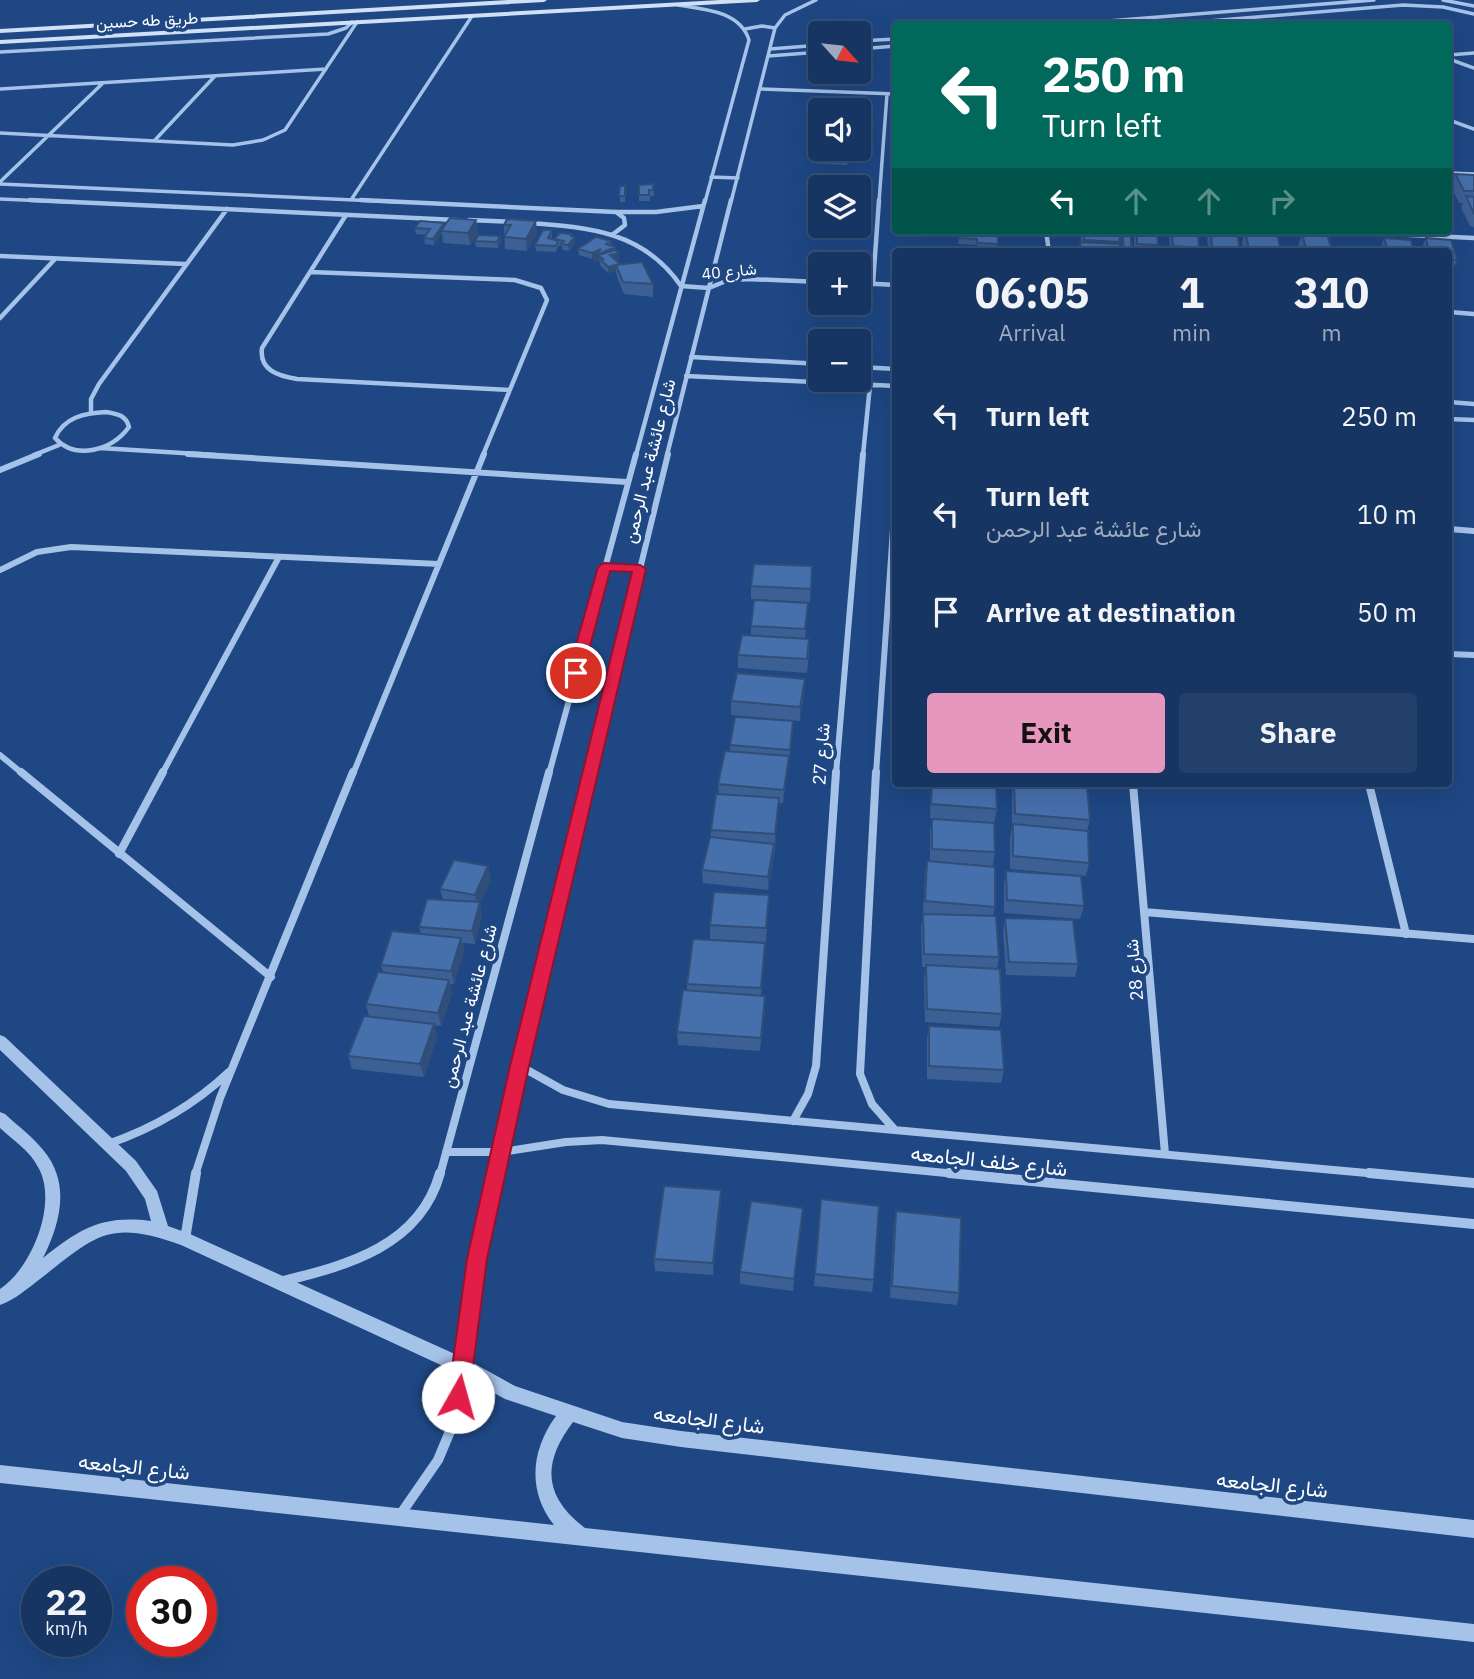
<!DOCTYPE html>
<html lang="en">
<head>
<meta charset="utf-8">
<style>
  body { margin:0; font-family:"IBM Plex Sans",Vazirmatn,sans-serif; background:#23406b; color:#f1f3f6; height:100vh; display:flex; flex-direction:column; font-size:26px; white-space:nowrap }
  * { box-sizing:border-box; margin:0 }
  p { font-size:23px; color:#9eabbe }
  .icon { flex:none; width:38px; height:38px; fill:none; stroke:currentColor; stroke-width:2; stroke-linecap:round; stroke-linejoin:round }
  .map { position:relative; flex:1; overflow:hidden }
  .drawer { position:absolute; left:892px; top:248px; width:560px; height:539px; display:flex; flex-direction:column; background:#163562; border-radius:7px; box-shadow:0 7px 28px #0002,0 0 0 2px #355077 }
  .drawer>* { flex:none }
  .guide { position:absolute; left:892px; top:21px; width:560px; height:214px; border-radius:7px; box-shadow:0 7px 28px #0002,0 0 0 2px #355077; background:#00695c; color:#fff; overflow:hidden }
  .needle { width:46px; rotate:117deg }
  .fabs { position:absolute; left:808px; top:21px; display:grid; gap:14px }
  .fabs a { display:grid; place-items:center; width:63px; height:63px; border-radius:7px; background:#163562; box-shadow:0 7px 28px #0002,0 0 0 2px #355077; font-size:35px }
  .speed { position:absolute; left:21px; top:1566px; display:flex; gap:14px; font-size:35px; font-weight:700; text-align:center }
  .speed>* { display:grid; place-content:center; width:91px; height:91px; border-radius:50%; background:#163562; box-shadow:0 7px 28px #0002,0 0 0 2px #355077; line-height:1 }
  .speed small { font-size:18px; font-weight:400 }
  .speed .limit { border:10px solid #d22; background:#fff; color:#111 }
  .pin { position:absolute; display:grid; place-items:center; width:60px; height:60px; color:#fff; margin:-30px; border:4px solid #fff; border-radius:50%; box-shadow:0 2px 7px #0007 }
  .me { position:absolute; width:77px; margin:-38px; rotate:7deg; stroke-linejoin:round; filter:drop-shadow(0 0 5px #0008) }
  .turn { display:flex; align-items:center; gap:24px; height:147px; padding:0 35px; font-size:32px }
  .turn .icon { width:91px; height:91px; stroke-width:2.5 }
  .turn b { display:block; font-size:49px; line-height:60px }
  .lanes { display:flex; align-items:center; height:66px; padding:0 35px; background:#0003; justify-content:center; gap:35px; direction:ltr }
  .lanes .off { opacity:.35 }
  .eta { display:flex; justify-content:space-evenly; align-items:center; height:119px; text-align:center }
  .eta b { font-size:42px; font-weight:700; line-height:49px }
  .cta { display:flex; gap:14px; margin-top:auto; padding:14px 35px }
  .cta a { flex:1; height:80px; border-radius:7px; background:#e797bd; color:#111; font-size:28px; font-weight:700; line-height:80px; text-align:center }
  .cta a+a { background:#23406b; color:#f1f3f6 }
  ul { padding:0; list-style:none }
  li { display:flex; align-items:center; gap:21px; height:98px; padding:0 35px }
  li div { flex:1 }
  li b { display:block; font-size:26px }
  li em { font-style:normal }
  .map>svg:first-child { display:block }
  .lines { fill:none; stroke-linecap:round; stroke-linejoin:round }
  .minor-far4 { stroke:#a5c2e9; stroke-width:3.5 }
  .minor-far3 { stroke:#a5c2e9; stroke-width:4.5 }
  .minor-far2 { stroke:#a5c2e9; stroke-width:6 }
  .minor-far1 { stroke:#a5c2e9; stroke-width:8 }
  .minor { stroke:#a5c2e9; stroke-width:10 }
  .tertiary { fill:#a5c2e9; fill-rule:evenodd }
  .secondary { fill:#d0e0f7; fill-rule:evenodd }
  .wall { fill:#3c6094 }
  .shaded-wall { fill:#314e78 }
  .building { fill:#4670ac; stroke:#314e78; stroke-width:2 }
  .route { fill:#e11d48; stroke:#92132f; stroke-width:2 }
  .labels { text-anchor:middle; dominant-baseline:central; stroke-width:7; stroke-linejoin:round; paint-order:stroke }
  .far-street-label { font-size:16px; fill:#fff; stroke:#1e4783 }
  .street-label { font-size:18px; fill:#fff; stroke:#1e4783 }
  .near-street-label { font-size:21px; fill:#fff; stroke:#1e4783 }
</style>
</head>
<body>
<div class="map">
<svg width="1474" height="1679" viewBox="0 0 1474 1679">
  <rect width="100%" height="100%" fill="#1e4783"/>
  <g class="lines">
    <path class="minor-far4" d="M1443,0L1474,6
      M678,5C704,9 740,11 749,40L705,202
      M1070,24L1374,0
      M1172,24L1403,5L1443,7L1474,14
      M745,29L762,26L775,28
      M859,41L896,39
      M770,49L821,45
      M859,49L896,46
      M0,52L328,34L346,28L352,22
      M1449,55L1474,53
      M768,56L821,52
      M1449,59L1474,68
      M0,89L326,69
      M761,89L896,94
      M1449,120L1474,129
      M0,133L233,145L263,140L285,130L357,22
      M155,140L215,76
      M1449,173L1474,174
      M711,177L738,178
      M0,182L103,83
      M0,184L399,202
      M0,199L69,202
      M351,200L472,16
      M731,202L775,28L785,15L816,0
      M879,202L887,94"/>
    <path class="minor-far3" d="M30,200L457,220
      M361,200L616,212H656L703,206
      M346,215L262,348C259,370 278,376 297,379L510,390
      M469,220L513,222
      M529,223C590,227 644,232 681,286L709,288L726,281L747,279L821,282
      M1046,231L1049,252
      M1325,231L1474,238
      M612,235L625,225L624,218L616,212
      M0,256L185,264
      M310,272L515,280L541,288L547,300L483,455
      M859,283L896,285
      M873,284L879,200
      M1449,312L1474,314
      M0,318L55,259
      M691,357L821,364
      M859,367L896,369
      M686,376L896,386
      M1449,402L1474,404
      M106,412C117,414 126,415 129,427C112,450 76,461 55,438C64,417 85,413 106,412Z
      M91,413V399L99,384L227,209
      M1449,419L1474,420
      M100,448L215,455
      M34,455L59,445
      M636,455L705,200
      M667,455L731,200
      M863,455L870,385"/>
    <path class="minor-far2" d="M188,454L627,482
      M0,470L39,454
      M1449,529L1474,531
      M604,567L640,569
      M0,570L37,552L71,547L439,564
      M1449,654L1474,655
      M0,755L23,774
      M162,774L279,557
      M353,774L484,454
      M549,774L636,454
      M590,774L668,454
      M836,774L863,454
      M876,774L896,486"/>
    <path class="minor-far1" d="M21,772L271,977
      M876,772L860,1074L872,1104L894,1129
      M1133,784L1165,1154
      M1369,784L1406,934
      M119,854L163,772
      M1144,912L1474,939
      M520,1066L563,1090L609,1104L1389,1175
      M793,1121L808,1094L816,1066L836,772
      M108,1144C154,1128 193,1106 229,1072
      M446,1152H501L566,1142L602,1140L967,1175
      M195,1175L220,1098L353,772
      M440,1175L549,772
      M496,1175L591,772"/>
    <path class="minor" d="M949,1173L1474,1224
      M1369,1173L1474,1183
      M185,1239L196,1173
      M283,1281C348,1265 420,1246 440,1173
      M400,1515L438,1460L451,1429L477,1259L496,1173"/>
    <path class="tertiary" d="M0,1035L5,1037L136,1161L157,1191L168,1226L190,1234L468,1360L515,1386L622,1422L681,1431L1474,1520V1538L681,1447L622,1438L573,1422C542,1463 543,1496 585,1528L1474,1624V1642L0,1483V1465L554,1525C527,1491 531,1450 556,1416L505,1399L456,1372L181,1245C109,1219 96,1235 40,1279C28,1288 15,1300 0,1305V1289C31,1269 59,1203 38,1167C30,1151 13,1140 0,1128V1112L5,1114C18,1126 33,1137 44,1151C71,1184 60,1224 43,1258C81,1228 102,1215 151,1221L145,1199L126,1171L0,1050Z"/>
    <path class="secondary" d="M508,0H547L544,2L0,33V29Z
      M720,0H760L757,2L0,44V40Z"/>
  </g>
  <path class="wall" d="M812,151L850,154L847,165L811,163Z
    M1455,174L1474,175V227L1470,226L1461,208L1463,203H1459L1451,186Z
    M653,184L654,196H650V201H639V185Z
    M620,186H625V202H620Z
    M507,219L537,233L527,251L505,249L504,225Z
    M476,220L478,232L470,245L443,243L442,233L434,245L425,244L424,238L427,235L416,234L415,228L444,223V227Z
    M552,230V236L551,239L554,240L572,234L575,243L569,251L562,250V246H558L556,252L536,251L535,245Z
    M954,231H995L994,235L998,244L997,250L976,249L977,245L958,244L959,237L954,236Z
    M1081,231H1119L1121,252H1079L1080,242H1081Z
    M1122,231L1132,249V252H1123L1121,236Z
    M1134,231H1157V249L1163,252H1132L1133,248H1134Z
    M1170,231H1198L1199,248V251L1206,252H1170L1169,238Z
    M1210,231H1237L1240,252H1209L1207,240Z
    M1245,231L1281,251V252H1244L1242,243Z
    M1302,234L1333,252H1300L1298,246Z
    M500,236L501,242L498,248L476,247L475,241Z
    M1384,238L1414,252H1380V250Z
    M1426,238L1451,240L1457,260L1452,272H1449V252H1422L1421,250Z
    M611,241V246L615,247L616,251L619,253V259L615,260L620,264L653,284V297L624,294L617,277L616,271L608,273L600,265L599,260L594,262V259H592L579,255L578,249Z
    M896,331V344H891L892,337Z
    M812,566L810,602L751,599V586Z
    M807,616L805,639L809,653L807,673L738,668V655L751,635V626Z
    M804,692L800,721L731,715V701Z
    M793,721L789,763H788L783,803H779L774,857L768,890L703,883L702,870L711,837V830L719,794L718,784L730,751V745Z
    M931,784H996L997,809L994,823L930,818Z
    M1013,784H1077L1090,820L1087,831L1089,863L1086,876L1010,869V838L1012,827V794Z
    M932,819L995,852L993,866L960,864L995,907L993,916L999,957L997,969L1002,1014L999,1027L925,1022L924,979L926,967H922L921,927L923,914L925,874L927,861H930V833Z
    M488,866L491,879L480,904L482,915L475,944L463,943L464,951L454,984H450L452,993L441,1026L434,1025L437,1037L424,1077L352,1069L348,1056L369,1017L366,1004L383,972L381,965L421,934L419,927L443,900L440,889Z
    M1006,871L1084,906L1080,919L1004,913V884Z
    M768,908L766,942L710,939V925Z
    M1005,918L1078,964L1075,977L1006,975L1003,931Z
    M764,956L761,996H765V1009L760,1051L678,1045L677,1032L687,991V984Z
    M929,1026L1004,1070L1001,1083L927,1079V1039Z
    M721,1190V1203L713,1275L655,1271L654,1259Z
    M821,1199L874,1280L872,1292L814,1286Z
    M803,1208L793,1291L740,1284V1272Z
    M896,1211L959,1293L957,1305L890,1298L894,1223Z"/>
  <path class="shaded-wall" d="M849,149H851L850,154L847,165Z
    M476,220L478,232L470,245L468,233Z
    M536,221L537,233L527,251L526,239Z
    M444,223V229L441,231L442,233L434,245L433,239Z
    M572,234L573,240L575,237V243L569,251L568,245Z
    M500,236L501,242L498,248L497,242Z
    M615,247L616,253H619V259L611,262L599,256V260L594,262V259H592V253L601,249Z
    M616,265V271L608,273V267Z
    M805,679L804,692L800,721V707Z
    M793,721V735L789,763L790,750Z
    M789,756L788,770L783,803L784,790Z
    M779,798L778,811L775,848V834Z
    M774,844V857L768,890V877Z
    M488,866L491,879L480,904L482,915L475,944L472,931L478,908L475,895Z
    M461,938L464,951L454,984L451,971Z
    M449,980L452,993L441,1026L438,1013Z
    M765,996V1009L760,1051L761,1038Z
    M434,1024L437,1037L424,1077L420,1064Z
    M721,1190V1203L713,1275V1263Z
    M803,1208L802,1220L793,1291L794,1279Z"/>
  <path class="building" d="M815,140L821,141V149H849L848,154L812,151Z
    M1455,174L1474,175V191H1464Z
    M653,184V190H649V195H639V185Z
    M620,186H625V196H619Z
    M1466,196L1474,197V214Z
    M450,218L476,220L468,233L441,231Z
    M507,219L536,221L526,239L504,237L511,225H504Z
    M420,221L444,223L433,239L424,238L430,229L415,228Z
    M543,230H552L548,238L558,241L556,246L535,245Z
    M1084,231H1119L1120,242L1084,240Z
    M1122,231H1130L1132,249H1124Z
    M1137,231H1157L1158,245L1137,244Z
    M1172,231H1198L1199,248L1173,246Z
    M1211,231H1237L1240,251L1212,249Z
    M1245,231L1277,233L1281,251L1249,249Z
    M560,233L572,234L571,236L575,237L568,245L561,244L564,241L554,239Z
    M959,233L998,235V244L977,243V239L959,238Z
    M1302,234L1327,235L1333,252H1307Z
    M478,235L500,236L497,242L475,241Z
    M596,237L611,241L606,244L615,247L594,256L601,249L592,253L578,249Z
    M1384,238L1411,240L1414,252H1388Z
    M1426,238L1451,240L1457,260L1449,259V252H1429Z
    M1080,242L1120,244L1121,252H1081Z
    M1133,248L1163,250V252H1133Z
    M1176,249L1206,251V252H1176Z
    M615,250L619,253L610,255L620,264L608,267L600,259H603L598,255Z
    M642,262L653,284L623,282L616,265Z
    M894,331H896V338L892,337Z
    M754,564L812,566L811,589L751,586Z
    M754,600L808,603L805,629L751,626Z
    M742,635L809,639L807,659L738,655Z
    M737,673L805,679L800,707L731,701Z
    M735,717L793,721L790,750L730,745Z
    M725,751L789,756L784,790L718,784Z
    M932,784H996L997,809L931,804Z
    M1014,784H1064L1087,786L1090,820L1015,814Z
    M716,794L779,798L775,834L711,830Z
    M932,819L994,823L995,852L932,849Z
    M1013,824L1088,831L1089,863L1013,856Z
    M710,837L774,844L768,877L702,870Z
    M454,860L488,866L475,895L440,889Z
    M927,861L995,867V907L925,901Z
    M1006,871L1081,876L1084,906L1007,900Z
    M714,892L769,895L766,928L710,925Z
    M427,899L480,902L472,931L419,927Z
    M923,914L996,916L999,957L924,954Z
    M1005,918L1073,920L1078,964L1009,962Z
    M392,931L461,938L451,971L381,965Z
    M693,939L765,943L761,988L687,984Z
    M926,965L1000,969L1002,1014L927,1009Z
    M378,972L449,980L438,1013L366,1004Z
    M683,990L765,996L761,1038L677,1032Z
    M364,1016L434,1024L420,1064L348,1056Z
    M929,1026L1001,1030L1004,1070L929,1066Z
    M664,1186L721,1190L713,1263L654,1259Z
    M821,1199L879,1206L874,1280L815,1274Z
    M751,1201L803,1208L794,1279L740,1272Z
    M896,1211L961,1218L959,1293L892,1286Z"/>
  <path class="route" d="M604,563L640,565L646,569L529,1066L487,1259L469,1397L466,1404L458,1407L451,1404L448,1397L467,1259L510,1066L632,572L610,571L583,673L581,676H571L568,673L598,567Z"/>
  <g class="labels">
    <g class="far-street-label">
      <text transform="translate(147 20) rotate(-3)">طريق طه حسين</text>
      <text transform="translate(729 271) rotate(-6)">شارع 40</text>
    </g>
    <g class="street-label">
      <text transform="translate(649 461) rotate(-76)">شارع عائشة عبد الرحمن</text>
      <text transform="translate(821 754) rotate(-86)">شارع 27</text>
      <text transform="translate(1134 970) rotate(-95)">شارع 28</text>
      <text transform="translate(469 1006) rotate(-75)">شارع عائشة عبد الرحمن</text>
    </g>
    <g class="near-street-label">
      <text transform="translate(989 1160) rotate(6)">شارع خلف الجامعه</text>
      <text transform="translate(709 1419) rotate(7)">شارع الجامعه</text>
      <text transform="translate(134 1466) rotate(6)">شارع الجامعه</text>
      <text transform="translate(1272 1484) rotate(6)">شارع الجامعه</text>
    </g>
  </g>
</svg>
<div class="fabs">
<a><svg class="needle" viewBox="-14 -14 28 28"><path d="M0-13l5 13h-10z" fill="#e53935"/><path d="M0 13l5-13h-10z" fill="#9eabbe"/></svg></a>
<a><svg class="icon" aria-label="sound" viewBox="0 0 24 24"><path d="M4 9h4l5-4v14l-5-4H4zM17 9q2 3 0 6"/></svg></a>
<a><svg class="icon" aria-label="layers" viewBox="0 0 24 24"><path d="M12 4l9 5-9 5-9-5zM3 14l9 5 9-5"/></svg></a>
<a>+</a>
<a>−</a>
</div>
<div class="speed"><div>22<small>km/h</small></div><div class="limit">30</div></div>
<div class="pin" style="left:576px;top:673px;background:#d93025"><svg class="icon" aria-label="arrive" viewBox="0 0 24 24"><path d="M6 21V4h12l-3 4 3 4H6"/></svg></div>
<svg class="me" style="left:458px;top:1397px" viewBox="-20 -20 40 40"><circle r="19" fill="#fff"/><path d="M0-13L10 11 0 6-10 11z" fill="#e11d48"/></svg>
<div class="guide">
<div class="turn"><svg class="icon" aria-label="left" viewBox="0 0 24 24"><path d="M17 20v-9H6M10 6l-5 5 5 5"/></svg><div><b>250 m</b>Turn left</div></div>
<div class="lanes"><svg class="icon" aria-label="left" viewBox="0 0 24 24"><path d="M17 20v-9H6M10 6l-5 5 5 5"/></svg><svg class="icon off" aria-label="ahead" viewBox="0 0 24 24"><path d="M12 20V5M6 11l6-6 6 6"/></svg><svg class="icon off" aria-label="ahead" viewBox="0 0 24 24"><path d="M12 20V5M6 11l6-6 6 6"/></svg><svg class="icon off" aria-label="right" viewBox="0 0 24 24"><path d="M7 20v-9h11M14 6l5 5-5 5"/></svg></div>
</div>
<section class="drawer">
<div class="eta">
<div><b>06:05</b><p>Arrival</p></div>
<div><b>1</b><p>min</p></div>
<div><b>310</b><p>m</p></div>
</div>
<ul>
<li><svg class="icon" aria-label="left" viewBox="0 0 24 24"><path d="M17 20v-9H6M10 6l-5 5 5 5"/></svg><div><b>Turn left</b></div><em>250 m</em></li>
<li><svg class="icon" aria-label="left" viewBox="0 0 24 24"><path d="M17 20v-9H6M10 6l-5 5 5 5"/></svg><div><b>Turn left</b><p>شارع عائشة عبد الرحمن</p></div><em>10 m</em></li>
<li><svg class="icon" aria-label="arrive" viewBox="0 0 24 24"><path d="M6 21V4h12l-3 4 3 4H6"/></svg><div><b>Arrive at destination</b></div><em>50 m</em></li>
</ul>
<div class="cta"><a>Exit</a><a>Share</a></div>
</section>
</div>
</body>
</html>
